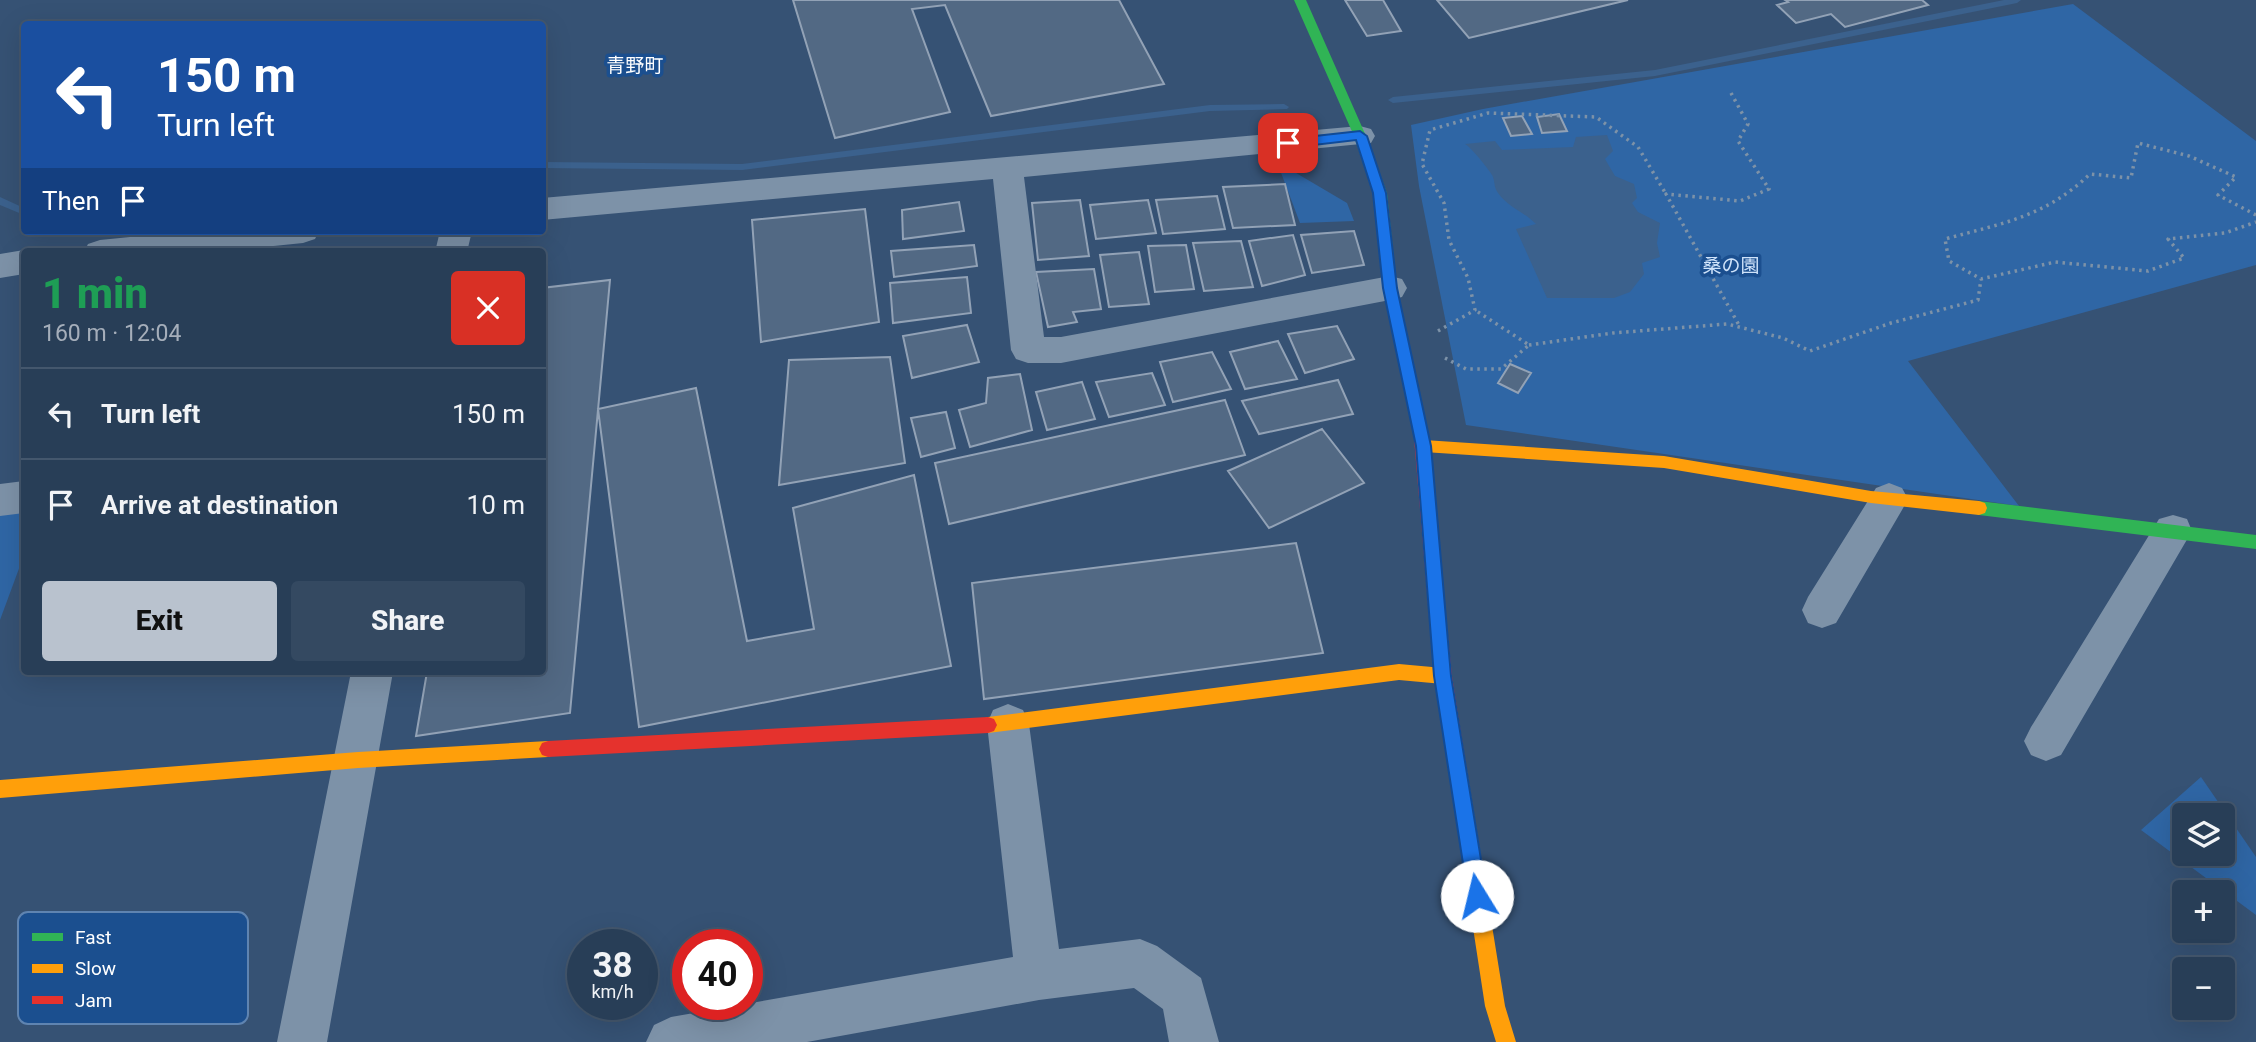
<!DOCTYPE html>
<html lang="en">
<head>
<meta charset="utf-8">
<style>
  body { margin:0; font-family:Roboto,"Noto Sans JP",sans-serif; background:#344961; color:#f1f3f6; height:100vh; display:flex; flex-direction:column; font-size:26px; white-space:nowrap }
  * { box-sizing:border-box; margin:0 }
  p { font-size:23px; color:#a5aeba }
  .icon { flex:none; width:38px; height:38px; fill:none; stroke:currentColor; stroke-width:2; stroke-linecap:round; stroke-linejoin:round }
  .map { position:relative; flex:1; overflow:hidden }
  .side { position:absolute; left:21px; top:248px; width:525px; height:427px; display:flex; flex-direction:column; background:#283e57; border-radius:7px; box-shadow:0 7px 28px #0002,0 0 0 2px #44576d }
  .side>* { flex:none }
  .banner { position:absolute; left:21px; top:21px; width:525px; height:214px; border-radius:7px; box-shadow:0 7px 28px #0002,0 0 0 2px #44576d; background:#1a4fa0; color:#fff; overflow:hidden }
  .tools { position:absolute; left:2172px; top:803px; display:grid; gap:14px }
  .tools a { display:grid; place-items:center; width:63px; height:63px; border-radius:7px; background:#283e57; box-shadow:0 7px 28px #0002,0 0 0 2px #44576d; font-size:35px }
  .speed { position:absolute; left:567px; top:929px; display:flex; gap:14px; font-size:35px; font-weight:700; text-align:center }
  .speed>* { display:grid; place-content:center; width:91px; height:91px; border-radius:50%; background:#283e57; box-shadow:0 7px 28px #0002,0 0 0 2px #44576d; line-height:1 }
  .speed small { font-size:18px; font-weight:400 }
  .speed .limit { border:10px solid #d22; background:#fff; color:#111 }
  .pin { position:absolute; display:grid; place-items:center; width:60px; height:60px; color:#fff; margin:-30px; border-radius:14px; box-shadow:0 4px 10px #0006 }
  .me { position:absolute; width:77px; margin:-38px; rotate:351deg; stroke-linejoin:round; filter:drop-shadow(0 0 5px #0008) }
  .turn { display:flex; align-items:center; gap:24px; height:147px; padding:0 21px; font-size:32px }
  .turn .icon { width:91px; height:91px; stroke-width:2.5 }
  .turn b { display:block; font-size:49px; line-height:60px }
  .then { display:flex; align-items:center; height:66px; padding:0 21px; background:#0003; gap:14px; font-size:26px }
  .round { display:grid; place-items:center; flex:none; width:74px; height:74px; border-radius:7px; background:#344961 }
  .headline { display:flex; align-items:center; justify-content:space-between; height:119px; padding:0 21px }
  h1 { font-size:42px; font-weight:800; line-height:52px; color:#1e9e55 }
  .action { display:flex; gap:14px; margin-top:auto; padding:14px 21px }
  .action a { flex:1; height:80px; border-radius:7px; background:#b9c2ce; color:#111; font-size:28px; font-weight:800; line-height:80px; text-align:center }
  .action a+a { background:#344961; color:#f1f3f6 }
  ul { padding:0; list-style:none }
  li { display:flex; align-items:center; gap:21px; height:91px; padding:0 21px; border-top:2px solid #44576d }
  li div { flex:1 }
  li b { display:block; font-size:26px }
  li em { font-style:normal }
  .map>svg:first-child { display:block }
  .green { fill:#2f66a5; fill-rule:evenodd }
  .water { fill:#3b618d }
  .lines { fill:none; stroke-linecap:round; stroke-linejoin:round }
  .stream { fill:#3b618d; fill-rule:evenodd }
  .building { fill:#526984; stroke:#92a2b6; stroke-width:2 }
  .path { stroke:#7d92a8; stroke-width:3.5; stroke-dasharray:2.5 4.5; stroke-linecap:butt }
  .street { fill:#7d92a8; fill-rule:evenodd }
  .fast { fill:#30b455; fill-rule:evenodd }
  .slow { fill:#ff9f0a; fill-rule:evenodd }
  .jam { fill:#e5322d; fill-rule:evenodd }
  .route { fill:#1a73e8; stroke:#114b97; stroke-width:2 }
  .labels { text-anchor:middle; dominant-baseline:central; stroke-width:7; stroke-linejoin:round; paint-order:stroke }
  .far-quarter-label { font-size:19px; fill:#fff; stroke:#1b4f8f }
  .park-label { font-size:19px; fill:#cfe3fa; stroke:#1b4f8f }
  .key { fill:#1b4f8f; stroke:#5f84b1; stroke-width:2 }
  .key-label { font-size:19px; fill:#fff }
</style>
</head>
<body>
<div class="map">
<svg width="2256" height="1042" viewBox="0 0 2256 1042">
  <rect width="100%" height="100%" fill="#365274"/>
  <path class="green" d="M2073,4L2256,141V265L1908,361L2019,506L1466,425L1419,186L1411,125L1483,109Z
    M1280,170H1291L1347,203L1354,221L1300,223Z
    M24,511V555L0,620V514Z
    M2201,777L2256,857V915L2141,830ZM2184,816H2222V854H2184Z"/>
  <path class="water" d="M1607,135L1613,151L1605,159L1615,176L1634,184L1637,198L1632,203L1638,212L1660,223L1657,243L1660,257L1642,263L1644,274L1630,292L1614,298H1547L1516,229L1536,224C1523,211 1509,208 1498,193C1494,188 1495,183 1493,177C1491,172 1471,147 1465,144L1495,141L1502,150L1573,147L1576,137Z"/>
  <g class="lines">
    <path class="stream" d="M2004,0H2021L2017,3L1655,76L1393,103L1388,100L1393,97L1655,70Z
      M1284,104L1289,107L1287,109L1210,111L742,170L542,168V162L742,164L1210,105Z
      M0,197L24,208V215L0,205Z"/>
  </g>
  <path class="building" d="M793,0H1119L1164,84L991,116L945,5L912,9L950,112L835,138Z
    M1345,0H1383L1401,31L1367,36Z
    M1437,0H1628L1469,38Z
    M1785,0H1922L1928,5L1845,27L1831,14L1796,23L1777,5L1788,2Z
    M1559,114L1567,131L1542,133L1537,117Z
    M1522,116L1532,134L1511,136L1503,118Z
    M1285,184L1295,225L1233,228L1223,187Z
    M1217,196L1225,229L1163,234L1156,200Z
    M1080,200L1089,256L1038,260L1032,203Z
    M1148,200L1156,233L1096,239L1090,205Z
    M959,202L964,231L903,239L902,210Z
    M865,209L879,322L761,342L752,220Z
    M1354,231L1364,265L1312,273L1301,235Z
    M1293,235L1305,275L1262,286L1249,241Z
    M1241,241L1253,287L1204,291L1193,243Z
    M974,245L977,266L894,277L891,251Z
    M1186,245L1194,289L1155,292L1148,246Z
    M1139,252L1149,304L1109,307L1100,255Z
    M1094,269L1101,309L1073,312L1077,322L1048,327L1036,272Z
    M967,277L971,313L893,323L890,283Z
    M610,280L570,713L416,736L427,672H542V288Z
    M967,325L979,362L912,378L903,336Z
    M1337,326L1354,359L1305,373L1288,334Z
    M1278,341L1297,379L1245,389L1230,352Z
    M1212,352L1231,389L1173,402L1160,362Z
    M890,357L905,463L779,485L789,360Z
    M1510,364L1531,373L1518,393L1498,383Z
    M1152,373L1165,405L1109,417L1096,382Z
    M1020,374L1032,430L970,447L959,410L986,403L988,378Z
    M1338,380L1353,414L1259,434L1242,401Z
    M1082,382L1095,419L1047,430L1036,392Z
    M696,388L747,641L814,629L793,508L914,475L951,666L639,727L598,409Z
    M1225,400L1245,455L949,524L935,463Z
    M946,412L955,448L921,457L911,418Z
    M1322,429L1364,483L1269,528L1228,471Z
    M1296,543L1323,653L984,699L972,583Z"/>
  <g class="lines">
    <path class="path" d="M1731,93L1748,124L1738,141L1769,189L1740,201L1666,194L1740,327
      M2256,215L2218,195L2236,177L2189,156L2138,143L2131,178L2090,174C2045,217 2003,223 1945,239L1949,261L1981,279L2055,262L2148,271L2184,258L2168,239L2225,233L2256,222
      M1438,331L1475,310L1468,278L1449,240L1444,203L1422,164L1430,130L1488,113L1596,117L1638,147L1666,194
      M1529,345L1613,333L1727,324L1783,338L1810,351L1891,323L1978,300L1981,279
      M1445,358L1466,369H1501L1529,345L1475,310"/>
    <path class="street" d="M1360,126L1371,129L1375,136L1371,143L1024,177L1044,337H1061L1390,276L1402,279L1407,288L1402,297L1390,300L1061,363H1028L1016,359L1011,350L993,179L542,220V198Z
      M190,231H319L315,239L303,243L213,252H84L88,244L100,240Z
      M440,231H472L467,252H435Z
      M24,250L31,252H24V274L0,278V254Z
      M24,481V513L0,516V484Z
      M1889,483L1902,488L1908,499L1902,510L1836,623L1822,628L1808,623L1802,610L1808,597L1876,488Z
      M2173,515L2187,519L2192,531L2061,755L2046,761L2031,755L2024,741L2031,727L2159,519Z
      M351,672H393L327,1042H277Z
      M1008,704L1023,710L1029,724L1059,949L1140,939L1157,946L1201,978L1219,1042H1169L1163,1009L1134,988L1039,1000L807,1042H646L654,1025L671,1017L1013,957L987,724L993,710Z"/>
    <path class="fast" d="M1294,0H1306L1366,136L1387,193L1397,288L1427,426L1420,432L1413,426L1383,288L1373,193L1354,136Z
      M1979,501L2256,535V549L1979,515L1973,513L1971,508L1973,503Z"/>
    <path class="slow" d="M1424,440L1664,456L1871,491L1979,501L1985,503L1987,508L1985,513L1979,515L1871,503L1664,468L1424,452L1416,446Z
      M1399,664L1443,668L1449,671L1452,676L1449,681L1443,684L1399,680L988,733L982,731L979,725L982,719L988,717Z
      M548,741L554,743L557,749L554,755L548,757L358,768L0,798V780L358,752Z
      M1458,763L1464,765L1467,771L1505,1006L1516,1042H1496L1485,1006L1449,771L1452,765Z"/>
    <path class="jam" d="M1420,420L1427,426L1452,676L1467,771L1464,777L1458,779L1452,777L1449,771L1434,676L1413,426Z
      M988,717L994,719L997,725L994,731L988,733L548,757L542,755L539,749L542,743L548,741Z"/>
  </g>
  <path class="route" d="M1360,131L1367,136L1386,193L1397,288L1431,446L1451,676L1487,896L1484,903L1477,905L1470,903L1468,896L1434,676L1416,446L1383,288L1373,193L1356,140L1288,148L1282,143L1288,139Z"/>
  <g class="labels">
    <g class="far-quarter-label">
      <text x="635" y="65">青野町</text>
    </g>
    <g class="park-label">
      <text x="1731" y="265">桑の園</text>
    </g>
  </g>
  <rect x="18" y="912" width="230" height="112" rx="10" class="key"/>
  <rect x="32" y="933" width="31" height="8" fill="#30b455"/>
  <rect x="32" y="964" width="31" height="9" fill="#ff9f0a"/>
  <rect x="32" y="996" width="31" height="8" fill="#e5322d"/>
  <g class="key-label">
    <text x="75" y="944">Fast</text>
    <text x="75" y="975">Slow</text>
    <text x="75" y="1007">Jam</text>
  </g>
</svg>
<div class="tools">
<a><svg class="icon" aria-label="layers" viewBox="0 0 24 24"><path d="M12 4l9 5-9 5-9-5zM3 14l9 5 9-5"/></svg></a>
<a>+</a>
<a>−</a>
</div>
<div class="speed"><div>38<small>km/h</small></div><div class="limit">40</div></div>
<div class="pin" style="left:1288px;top:143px;background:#d93025"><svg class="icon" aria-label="arrive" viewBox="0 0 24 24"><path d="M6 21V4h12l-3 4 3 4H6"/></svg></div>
<svg class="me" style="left:1477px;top:896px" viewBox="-20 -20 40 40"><circle r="19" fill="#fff"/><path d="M0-13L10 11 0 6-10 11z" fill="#1a73e8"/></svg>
<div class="banner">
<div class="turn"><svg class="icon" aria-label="left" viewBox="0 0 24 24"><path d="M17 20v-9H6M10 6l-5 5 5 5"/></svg><div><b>150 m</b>Turn left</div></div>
<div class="then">Then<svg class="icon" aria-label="arrive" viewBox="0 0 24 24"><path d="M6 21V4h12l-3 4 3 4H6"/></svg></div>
</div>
<section class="side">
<div class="headline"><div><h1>1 min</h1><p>160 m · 12:04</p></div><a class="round" style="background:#d93025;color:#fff"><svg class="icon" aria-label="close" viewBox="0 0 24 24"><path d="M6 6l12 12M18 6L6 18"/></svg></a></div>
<ul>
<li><svg class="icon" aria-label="left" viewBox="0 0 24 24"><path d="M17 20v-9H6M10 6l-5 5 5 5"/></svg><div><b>Turn left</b></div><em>150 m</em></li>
<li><svg class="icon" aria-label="arrive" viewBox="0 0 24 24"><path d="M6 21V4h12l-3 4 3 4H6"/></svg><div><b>Arrive at destination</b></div><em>10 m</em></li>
</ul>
<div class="action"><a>Exit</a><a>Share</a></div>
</section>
</div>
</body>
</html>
